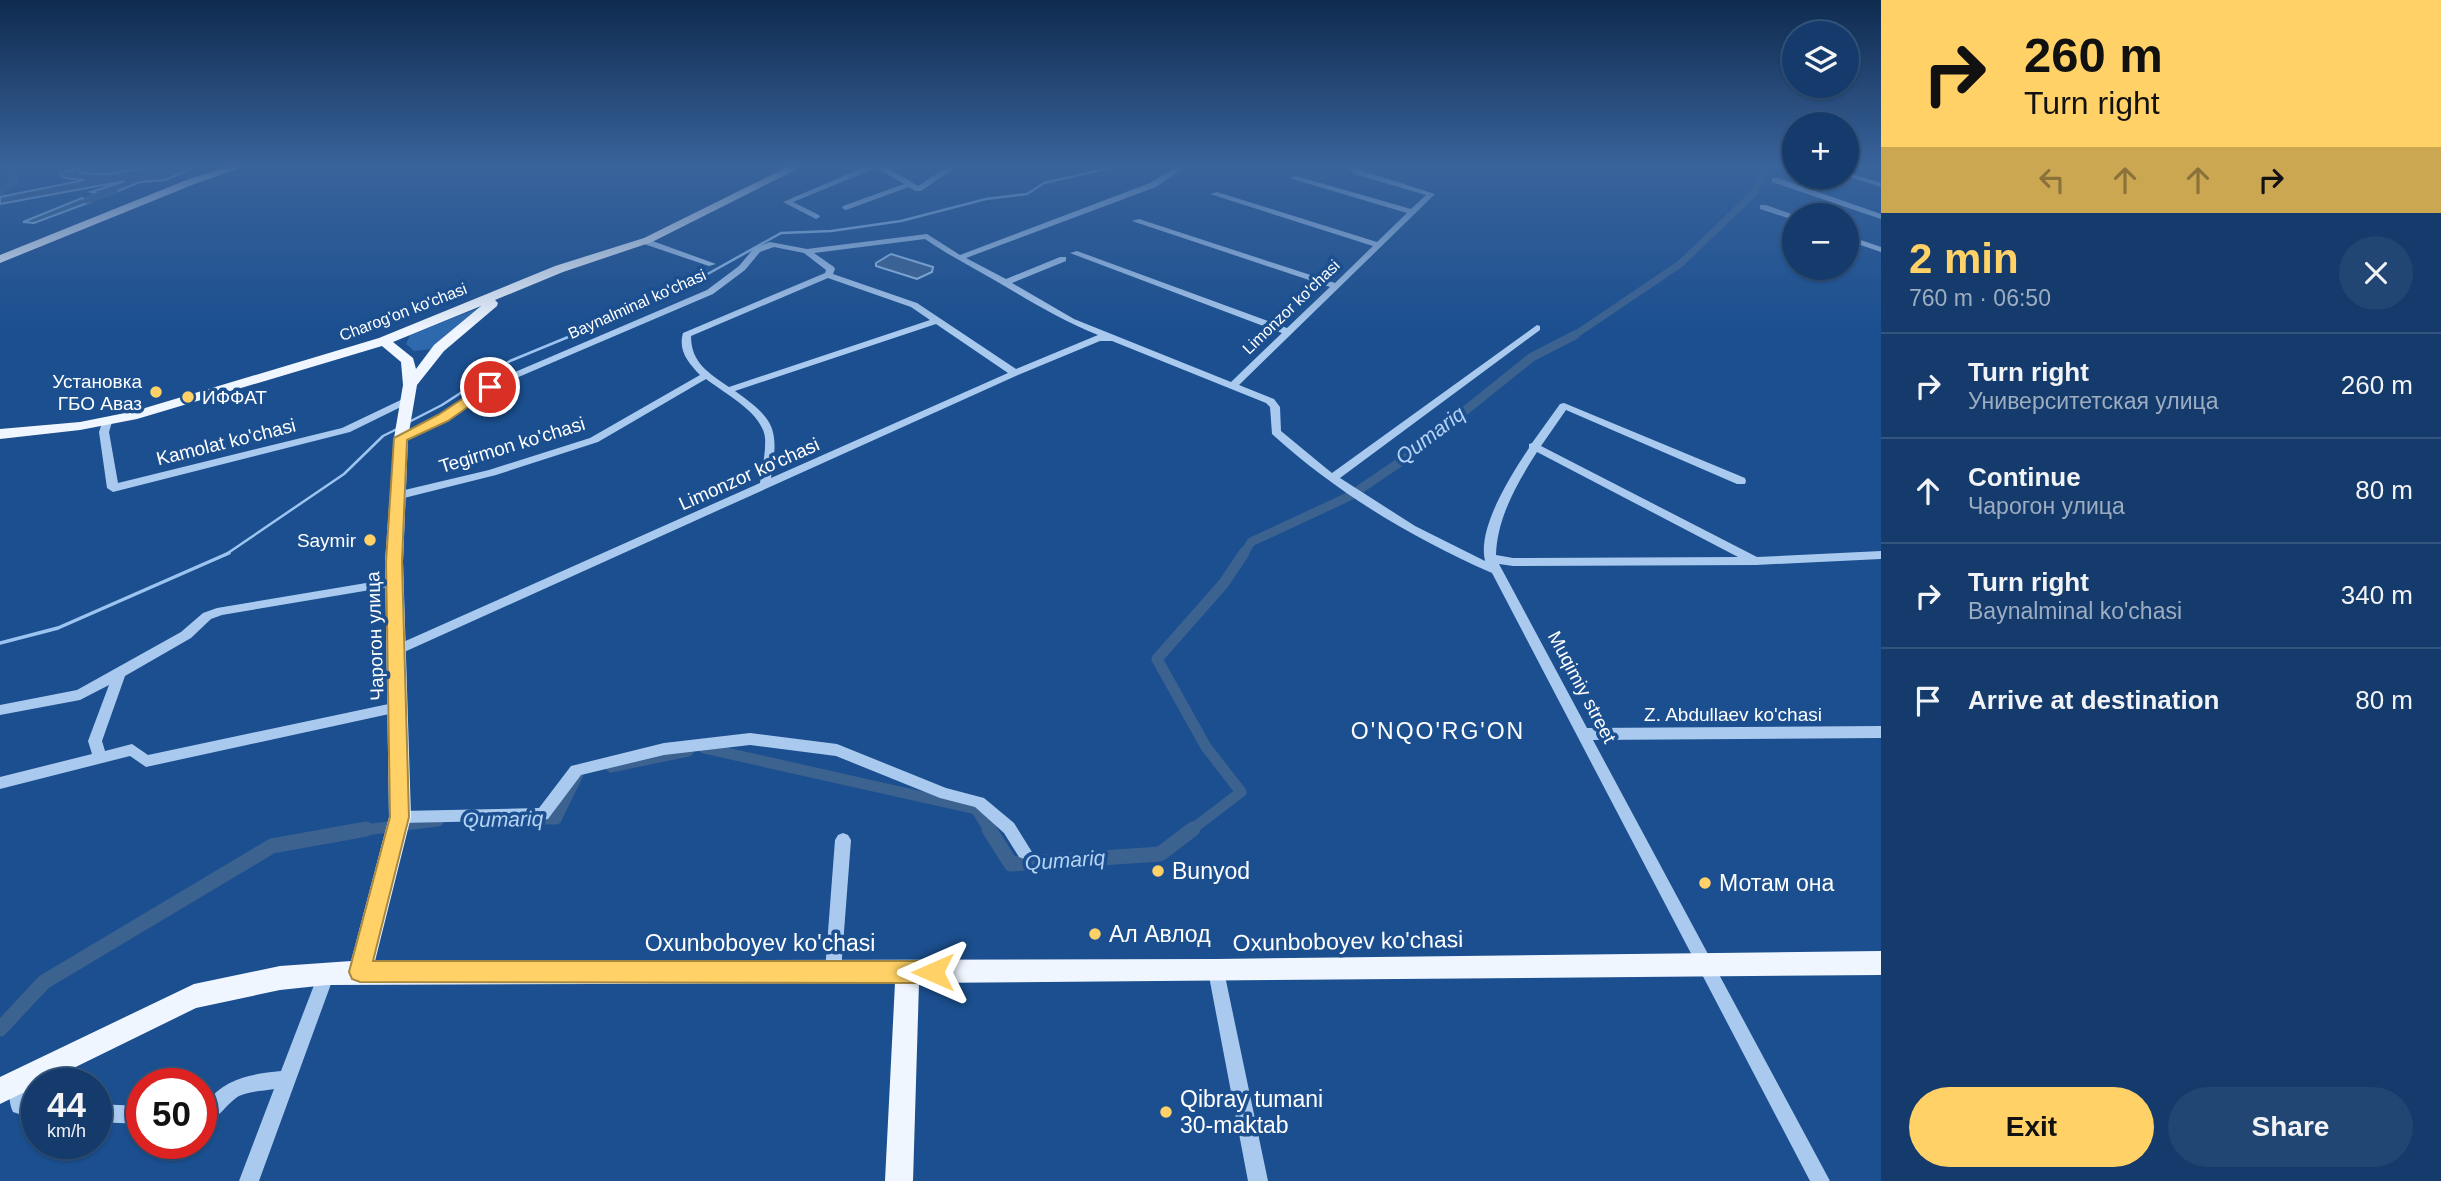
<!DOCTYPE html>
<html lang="en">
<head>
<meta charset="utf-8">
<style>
  body { margin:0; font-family:Arial,sans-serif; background:#214673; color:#f1f3f6; height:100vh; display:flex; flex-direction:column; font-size:26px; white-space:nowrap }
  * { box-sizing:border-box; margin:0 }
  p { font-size:23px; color:#9dadc1 }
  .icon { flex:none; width:38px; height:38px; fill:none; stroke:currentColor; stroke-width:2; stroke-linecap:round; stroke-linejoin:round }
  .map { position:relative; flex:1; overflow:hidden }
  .drawer { display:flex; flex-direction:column; background:#143b6b; width:560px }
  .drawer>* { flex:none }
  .banner { background:#ffd166; color:#111; overflow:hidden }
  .fabs { position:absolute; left:1782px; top:21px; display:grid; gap:14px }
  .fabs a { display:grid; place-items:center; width:77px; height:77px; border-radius:50%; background:#143b6b; box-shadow:0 2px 5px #0004,0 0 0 2px #33557e; font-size:35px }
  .speed { position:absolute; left:21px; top:1068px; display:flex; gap:14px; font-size:35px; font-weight:700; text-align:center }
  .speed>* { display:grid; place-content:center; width:91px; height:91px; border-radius:50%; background:#143b6b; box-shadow:0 2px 5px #0004,0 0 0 2px #33557e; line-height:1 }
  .speed small { font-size:18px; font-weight:400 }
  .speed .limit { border:10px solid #d22; background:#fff; color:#111 }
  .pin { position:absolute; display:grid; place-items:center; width:60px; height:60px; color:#fff; margin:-30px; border:4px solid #fff; border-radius:50%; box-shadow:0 2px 7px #0007 }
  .me { position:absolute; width:77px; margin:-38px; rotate:270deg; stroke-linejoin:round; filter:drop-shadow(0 0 5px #0008) }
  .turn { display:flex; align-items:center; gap:24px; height:147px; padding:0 28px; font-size:32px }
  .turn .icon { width:91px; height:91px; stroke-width:2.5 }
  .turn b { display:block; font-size:49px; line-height:60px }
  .lanes { display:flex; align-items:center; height:66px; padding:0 28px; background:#0003; justify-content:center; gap:35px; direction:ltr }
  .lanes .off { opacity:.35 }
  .round { display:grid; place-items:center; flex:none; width:74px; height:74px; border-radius:37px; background:#214673 }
  .overview { display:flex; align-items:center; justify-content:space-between; height:119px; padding:0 28px }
  h1 { font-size:42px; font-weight:600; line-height:52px; color:#ffd166 }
  .button { display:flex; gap:14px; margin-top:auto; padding:14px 28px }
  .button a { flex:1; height:80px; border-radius:42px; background:#ffd166; color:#111; font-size:28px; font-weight:600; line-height:80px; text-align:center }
  .button a+a { background:#214673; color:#f1f3f6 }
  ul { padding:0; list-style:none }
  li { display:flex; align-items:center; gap:21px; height:105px; padding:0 28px; border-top:2px solid #33557e }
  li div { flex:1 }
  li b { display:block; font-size:26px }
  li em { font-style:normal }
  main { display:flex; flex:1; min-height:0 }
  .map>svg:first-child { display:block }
  .green { fill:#2e69ad }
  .water { fill:#3c6290; stroke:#9cc4f0; stroke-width:2 }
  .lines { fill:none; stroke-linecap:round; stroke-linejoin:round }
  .stream-far1 { stroke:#9cc4f0; stroke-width:2.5 }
  .stream { stroke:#9cc4f0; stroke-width:3.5 }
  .canal-far3 { stroke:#3c6290; stroke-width:7 }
  .canal-far2 { stroke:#3c6290; stroke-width:9 }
  .canal-far1 { stroke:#3c6290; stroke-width:11 }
  .canal { stroke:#3c6290; stroke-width:15 }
  .minor { fill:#a9c9ee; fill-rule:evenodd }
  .major { fill:#f0f6ff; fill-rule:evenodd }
  .route { fill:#ffd166; stroke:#a68842; stroke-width:2 }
  .poi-dot { fill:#ffd166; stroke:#1b4f8f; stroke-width:2.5 }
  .labels { text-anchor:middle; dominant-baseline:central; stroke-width:7; stroke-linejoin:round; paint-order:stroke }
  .far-street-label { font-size:16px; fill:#fff; stroke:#1b4f8f }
  .poi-label { font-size:19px; fill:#fff; stroke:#1b4f8f; text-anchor:end }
  .street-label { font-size:19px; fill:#fff; stroke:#1b4f8f }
  .water-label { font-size:21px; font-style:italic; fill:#b5d3f5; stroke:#1b4f8f }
  .quarter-label { font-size:23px; letter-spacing:2px; fill:#fff; stroke:#1b4f8f }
  .near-poi-label { font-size:23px; fill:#fff; stroke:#1b4f8f; text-anchor:start }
  .near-street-label { font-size:23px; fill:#fff; stroke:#1b4f8f }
</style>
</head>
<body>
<main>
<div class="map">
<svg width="1881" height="1181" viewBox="0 0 1881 1181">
  <rect width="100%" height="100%" fill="#1b4f8f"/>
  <path class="green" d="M479,308L431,349L414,351L406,344L410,335Z"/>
  <path class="water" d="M166,165H201L165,180L140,182L106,196L91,192L125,181L0,204V197L84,180L64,178L60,173L79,169L80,173L106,174Z
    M82,198L90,202L34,223L23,222Z
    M891,254L933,267L932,272L917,279L876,266V263Z"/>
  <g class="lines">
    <path class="stream-far1" d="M407,423L442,405L510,361L670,295L781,233L831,231L901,221L986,199L1027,194L1044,183L1122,165
      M225,555L344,474L383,436L397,429"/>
    <path class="stream" d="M0,643L58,628L229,553"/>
    <path class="canal-far3" d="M0,192L15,180V165
      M87,200L114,190
      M1572,337L1680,264L1754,193L1766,165"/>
    <path class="canal-far2" d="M1243,555L1251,542L1350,496L1406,458L1532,357L1575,335"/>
    <path class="canal-far1" d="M704,748L976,809L990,831
      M611,767L688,751
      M534,819H556L578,774
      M356,831L438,821
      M1190,831L1241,792L1206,747L1157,659L1224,583L1244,553"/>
    <path class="canal" d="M989,829L1011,864L1160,854L1193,829
      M0,1029L44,982L272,846L366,829"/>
    <path class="minor" d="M869,165H883L918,186L950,165H959L921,191H915L909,187L846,210L842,208L843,206L904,184L876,168L793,202L819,215L820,217L816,219L783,202Z
      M1179,165H1188L1156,187L966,258L1006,279L1060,257H1066V261L1012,283L1074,319L1231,382L1282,333L1070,253L1077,251L1287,328L1330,287L1132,221L1139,219L1335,283L1373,246L1210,194L1217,192L1377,242L1407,213L1289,178L1296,176L1411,209L1426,195L1357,175L1343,165H1352L1363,171L1435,194L1239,385L1274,399L1280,407L1281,431L1327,469L1332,473L1537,325L1540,326V330L1340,478L1415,526L1485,561C1477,528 1511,475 1529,448V444L1532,443L1560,404L1564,403L1745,478L1746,481L1745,484H1737L1566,410L1541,446L1757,557L1881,551V559L1756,565L1513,566L1499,564L1587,728L1881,726V738L1593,740L1830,1181H1810L1492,573C1412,538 1337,493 1272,434L1270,407L1266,403L1112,341H1100L1018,375L402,653H392L391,650L392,647L760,483C762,468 766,453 765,438C763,413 724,393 706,379L598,442L496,475L396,500L390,496L392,493L489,470L590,438L700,375C688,362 678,351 683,333L825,273L826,270L804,253L774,247L760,252L745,270L713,294L507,382L432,428L401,441L396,438L397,436L425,424L501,378L707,290L739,266L754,248L770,242L807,249L927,234L960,255L1150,183ZM925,239C948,255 972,267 996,281C1030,301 1062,321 1098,335L1016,369L917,303L833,274L835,269L834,267L814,253ZM828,278L911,307L930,320L729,387C709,373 691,363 691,336ZM936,324L1008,373L771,478C779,429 776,420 735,391ZM1537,452L1738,557L1513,558L1496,555C1497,518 1517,483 1537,452Z
      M1846,172L1881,183V187L1846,176Z
      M1772,178H1778L1881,214V219L1772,182Z
      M1760,205H1766L1794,215V220L1760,209Z
      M1846,235L1881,247V252L1846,240Z
      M641,239H647L716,264L709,266L641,243Z
      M407,397L412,400L411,402L350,432L113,492L107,488L99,432L103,420H111L112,422L109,432L118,483L342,428Z
      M396,578L400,579L402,582L400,585L222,615L211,619L191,638L125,676L102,741L105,751L132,744L148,755L398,702L403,703L405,707L403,711L146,767L130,756L0,789V777L92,754L88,741L109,685L80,700L0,715V705L77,690L181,632L203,613L217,608Z
      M750,733L837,744L946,788L984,798L1014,823L1032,852L1029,857L1024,859L1019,857L1004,833L975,807L940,798L836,756L750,745L664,755L581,775L548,819L543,820L400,823L395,822L393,817L395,812L400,811L539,808L571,766L664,743Z
      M843,833L848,835L851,840L841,971L839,977L833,979L827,977L825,971L835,840L838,835Z
      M1216,963L1222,965L1224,971L1268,1181H1248L1208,971L1210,965Z
      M327,965L333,967L335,973L259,1181H239L274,1089C263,1091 250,1091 239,1096C224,1105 220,1121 201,1121V1103H206C225,1078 252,1074 281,1071L321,967Z
      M19,1073L25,1076L28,1082V1099L37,1102V1120L13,1112C8,1102 8,1086 13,1076Z
      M96,1104L142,1106V1124L96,1122Z"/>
    <path class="major" d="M232,165H249L197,183L0,263V255L189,179Z
      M791,165H805L652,242L563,272L495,300L498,303L497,306L444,351L417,385L408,438L403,562L411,817L375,961L1216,959L1881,951V975L919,983L913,1181H885L895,983L327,985L280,990L196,1008L43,1083H37V1086L0,1104V1077L194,984L280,966L351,961L389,817L385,562L394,438L403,385L401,362L382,346L137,419L80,430L0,439V429L80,422L135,411L379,338L555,266L644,238ZM481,306L434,345L416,369L413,358L393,342Z"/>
  </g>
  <linearGradient id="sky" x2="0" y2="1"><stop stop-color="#0f2b4f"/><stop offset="0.5" stop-color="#39639b"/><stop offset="1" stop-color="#39639b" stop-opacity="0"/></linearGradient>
  <rect width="1881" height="331" fill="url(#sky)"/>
  <path class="route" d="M485,384L496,387L448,421L407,440L402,562L409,817L373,961H933L940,964L944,972L940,979L933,983L360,982L352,979L349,972L390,817L386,562L394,438L438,415Z"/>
  <g class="poi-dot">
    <circle cx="156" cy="392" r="7"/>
    <circle cx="188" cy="397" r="7"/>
    <circle cx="370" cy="540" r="7"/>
    <circle cx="1158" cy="871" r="7"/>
    <circle cx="1705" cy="883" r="7"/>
    <circle cx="1095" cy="934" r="7"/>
    <circle cx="1166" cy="1112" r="7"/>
  </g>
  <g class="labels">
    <g class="far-street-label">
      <text transform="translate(637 304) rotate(-24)">Baynalminal ko'chasi</text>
      <text transform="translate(1291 307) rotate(-44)">Limonzor ko'chasi</text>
      <text transform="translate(403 312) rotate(-21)">Charog'on ko'chasi</text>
    </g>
    <g class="poi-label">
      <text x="142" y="381">Установка<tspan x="142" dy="22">ГБО Аваз</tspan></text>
      <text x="202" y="397" text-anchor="start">ИФФАТ</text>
      <text x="356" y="540">Saymir</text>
    </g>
    <g class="street-label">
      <text transform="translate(226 442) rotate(-14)">Kamolat ko'chasi</text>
      <text transform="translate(512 445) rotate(-17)">Tegirmon ko'chasi</text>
      <text transform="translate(749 474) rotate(-24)">Limonzor ko'chasi</text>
      <text transform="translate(375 636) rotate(-92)">Чарогон улица</text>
      <text transform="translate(1582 687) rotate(62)">Muqimiy street</text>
      <text x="1733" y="714">Z. Abdullaev ko'chasi</text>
    </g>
    <g class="water-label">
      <text transform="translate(1430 435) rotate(-37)">Qumariq</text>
      <text transform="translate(503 819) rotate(-1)">Qumariq</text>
      <text transform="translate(1065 860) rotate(-4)">Qumariq</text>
    </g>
    <g class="quarter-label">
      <text x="1438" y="731">O'NQO'RG'ON</text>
    </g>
    <g class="near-poi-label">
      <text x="1172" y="871">Bunyod</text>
      <text x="1719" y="883">Мотам она</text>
      <text x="1109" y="934">Ал Авлод</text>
      <text x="1180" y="1099">Qibray tumani<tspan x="1180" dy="26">30-maktab</tspan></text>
    </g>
    <g class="near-street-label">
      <text transform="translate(1348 941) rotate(-1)">Oxunboboyev ko'chasi</text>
      <text x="760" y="943">Oxunboboyev ko'chasi</text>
    </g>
  </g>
</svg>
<div class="fabs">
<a><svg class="icon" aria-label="layers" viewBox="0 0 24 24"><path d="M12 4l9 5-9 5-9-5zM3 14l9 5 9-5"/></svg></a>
<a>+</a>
<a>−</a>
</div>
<div class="speed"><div>44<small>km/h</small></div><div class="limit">50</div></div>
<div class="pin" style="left:490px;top:387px;background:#d93025"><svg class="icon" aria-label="arrive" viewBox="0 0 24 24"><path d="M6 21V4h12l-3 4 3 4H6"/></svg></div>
<svg class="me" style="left:933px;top:972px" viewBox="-20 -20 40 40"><path d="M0-17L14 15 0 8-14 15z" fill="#ffd166" stroke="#fff" stroke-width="4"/></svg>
</div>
<section class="drawer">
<div class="banner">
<div class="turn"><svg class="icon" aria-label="right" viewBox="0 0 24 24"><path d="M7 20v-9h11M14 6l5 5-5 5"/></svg><div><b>260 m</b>Turn right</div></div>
<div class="lanes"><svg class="icon off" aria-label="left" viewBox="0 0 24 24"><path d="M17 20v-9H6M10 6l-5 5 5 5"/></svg><svg class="icon off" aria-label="ahead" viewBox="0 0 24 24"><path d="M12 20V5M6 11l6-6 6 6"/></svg><svg class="icon off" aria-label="ahead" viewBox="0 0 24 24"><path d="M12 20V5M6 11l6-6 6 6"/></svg><svg class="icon" aria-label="right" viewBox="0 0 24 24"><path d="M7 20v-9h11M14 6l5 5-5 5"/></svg></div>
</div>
<div class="overview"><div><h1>2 min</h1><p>760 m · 06:50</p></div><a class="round"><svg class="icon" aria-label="close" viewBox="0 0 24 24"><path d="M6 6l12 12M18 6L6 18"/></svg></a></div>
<ul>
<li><svg class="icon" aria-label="right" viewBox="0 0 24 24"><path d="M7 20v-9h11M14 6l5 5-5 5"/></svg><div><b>Turn right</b><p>Университетская улица</p></div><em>260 m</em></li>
<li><svg class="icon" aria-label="ahead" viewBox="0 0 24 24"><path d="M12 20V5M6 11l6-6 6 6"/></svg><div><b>Continue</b><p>Чарогон улица</p></div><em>80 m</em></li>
<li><svg class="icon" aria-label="right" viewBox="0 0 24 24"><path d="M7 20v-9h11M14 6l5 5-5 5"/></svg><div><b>Turn right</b><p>Baynalminal ko'chasi</p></div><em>340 m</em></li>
<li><svg class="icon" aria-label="arrive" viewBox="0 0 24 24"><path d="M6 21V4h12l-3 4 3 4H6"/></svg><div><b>Arrive at destination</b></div><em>80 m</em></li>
</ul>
<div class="button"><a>Exit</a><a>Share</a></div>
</section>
</main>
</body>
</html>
